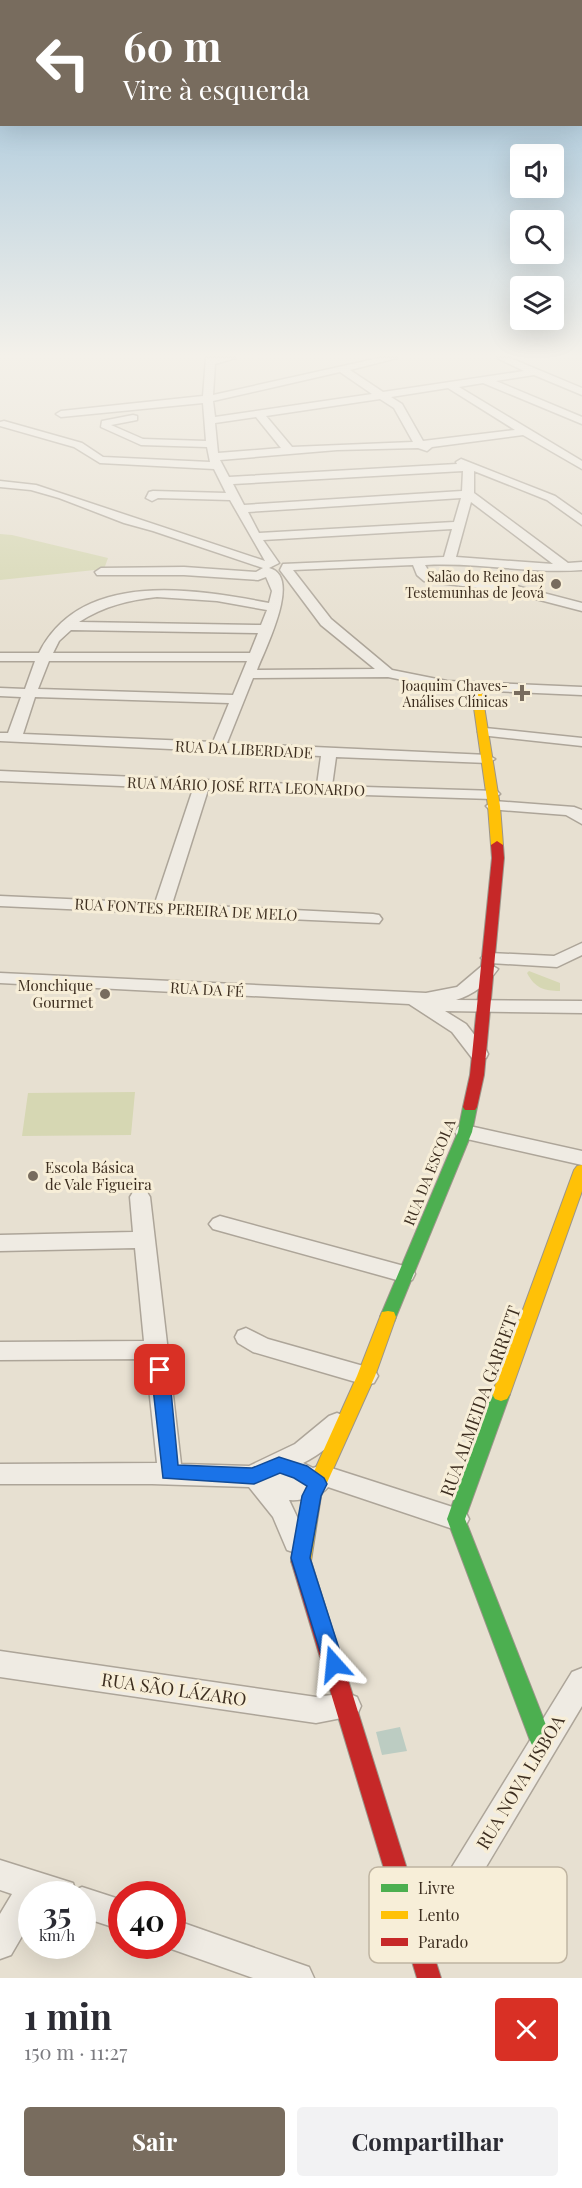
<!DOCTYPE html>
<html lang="pt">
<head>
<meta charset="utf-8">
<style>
  body { margin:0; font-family:"Playfair Display",serif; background:#f2f2f3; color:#2b2b33; height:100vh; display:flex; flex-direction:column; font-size:22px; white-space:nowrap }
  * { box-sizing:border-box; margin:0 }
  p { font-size:20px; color:#7c7c81 }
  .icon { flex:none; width:33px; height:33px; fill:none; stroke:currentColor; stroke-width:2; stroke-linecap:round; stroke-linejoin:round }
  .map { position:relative; height:1978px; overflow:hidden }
  .side { display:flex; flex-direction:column; background:#fff; flex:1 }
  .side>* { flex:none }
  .banner { position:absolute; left:0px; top:0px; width:582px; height:126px; box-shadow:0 6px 24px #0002; background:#786c5e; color:#fff; overflow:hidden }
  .tools { position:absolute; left:510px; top:144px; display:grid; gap:12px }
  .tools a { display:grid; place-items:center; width:54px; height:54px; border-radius:6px; background:#fff; box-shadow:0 6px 24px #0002; font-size:30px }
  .speed { position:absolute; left:18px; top:1881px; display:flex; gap:12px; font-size:30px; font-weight:700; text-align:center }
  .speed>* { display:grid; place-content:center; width:78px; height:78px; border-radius:50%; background:#fff; box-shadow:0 6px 24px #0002; line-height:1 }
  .speed small { font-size:15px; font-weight:400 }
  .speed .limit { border:9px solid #d22; background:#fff; color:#111 }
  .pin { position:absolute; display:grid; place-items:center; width:51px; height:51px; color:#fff; margin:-26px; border-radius:12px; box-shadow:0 3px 9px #0006 }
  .me { position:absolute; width:66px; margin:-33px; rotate:342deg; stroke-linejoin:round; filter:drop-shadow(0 0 4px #0008) }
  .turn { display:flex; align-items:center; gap:21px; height:126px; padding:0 24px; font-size:27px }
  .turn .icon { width:78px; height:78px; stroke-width:2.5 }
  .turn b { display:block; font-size:42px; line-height:51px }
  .round { display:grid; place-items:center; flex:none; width:63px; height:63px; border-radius:6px; background:#f2f2f3 }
  .headline { display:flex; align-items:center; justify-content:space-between; height:102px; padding:0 24px }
  h1 { font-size:36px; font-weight:700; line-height:45px }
  .button { display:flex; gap:12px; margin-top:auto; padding:12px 24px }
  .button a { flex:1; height:69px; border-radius:6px; background:#786c5e; color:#fff; font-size:24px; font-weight:700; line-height:69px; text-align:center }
  .button a+a { background:#f2f2f3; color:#2b2b33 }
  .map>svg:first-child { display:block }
  .green { fill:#d6d7b3 }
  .water { fill:#bcccc2 }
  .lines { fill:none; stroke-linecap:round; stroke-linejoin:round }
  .street-casing { stroke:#ada599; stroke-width:3 }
  .fast-casing { stroke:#9c958a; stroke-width:2 }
  .slow-casing { stroke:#9c958a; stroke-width:2 }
  .jam-casing { stroke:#9c958a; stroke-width:2 }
  .street { fill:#efebe3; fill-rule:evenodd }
  .fast { fill:#4caf50; fill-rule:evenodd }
  .slow { fill:#ffc107; fill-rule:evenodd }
  .jam { fill:#c62828; fill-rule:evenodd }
  .route { fill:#1a73e8; stroke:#114b97; stroke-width:1.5 }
  .poi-dot { fill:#786c5e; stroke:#f7eed8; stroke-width:2 }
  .labels { text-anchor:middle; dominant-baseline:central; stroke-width:6; stroke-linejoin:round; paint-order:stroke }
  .far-poi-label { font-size:14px; fill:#3d2e20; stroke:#f7eed8; text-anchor:end }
  .street-label { font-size:15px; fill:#3d2e20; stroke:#f7eed8 }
  .poi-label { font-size:15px; fill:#3d2e20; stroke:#f7eed8; text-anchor:end }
  .near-street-label { font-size:18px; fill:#3d2e20; stroke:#f7eed8 }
  .key { fill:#f7eed8; stroke:#bfb4a1; stroke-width:1.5 }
  .key-label { font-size:16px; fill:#3d2e20 }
</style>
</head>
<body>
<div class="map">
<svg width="582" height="1978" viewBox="0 0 582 1978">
  <rect width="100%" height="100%" fill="#e7e0d1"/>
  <path class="green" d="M0,534L12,535L108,558L104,569L0,580Z
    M529,971L560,983V991C544,991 535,988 527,973Z
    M135,1092L131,1135L22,1136L28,1093Z"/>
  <path class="water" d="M400,1727L407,1751L382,1755L376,1732Z"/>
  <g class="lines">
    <g class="street-casing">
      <path id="street" d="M206,358H236L215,364L213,395L379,358H397L350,370L383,392L524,371L497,358H510L582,388V395L534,375L496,381L582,417V424L483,383L459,387L582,461V469L523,435L432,447L427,451L418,448L337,450L220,460L229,477L457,464L456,462L461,459L555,496L582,515V525L547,500L474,471V493L568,563L582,562V570C530,574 478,562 425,565L431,575L509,584L582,603V611L509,592L424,581L417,575L413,565L293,570L331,619L392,670L447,681L582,687V695L447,689L388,677L253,678L227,743L488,755L495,759L488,763L336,757L332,786L497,791L500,794L492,799L208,790L172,904L373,914L379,915L382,919L379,923L0,906V896L155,903L193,789L0,781V771L317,785L321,756L0,741V733H8L21,697L0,696V688L25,689L35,661H0V653H39C81,569 195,589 269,603L272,591L266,577L258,580L184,575H97L95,572L101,568L184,567L256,572L263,568L153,531L124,523L59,498L31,490L0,487V481L36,485L265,561L230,500L158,498L152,501L146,498L149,492L153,491L226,493L214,469L100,463L74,447L0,426V422L4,421L82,443L103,457L210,462L207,447L141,445L101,427L102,421L133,415L137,416V420L111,425L143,439L206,441L203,403L61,417L56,414L61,411L203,396ZM340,372L372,394L215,417L213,401ZM448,388L515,430L423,441L402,404L391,397ZM380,399L394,408L413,442L292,447L266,416ZM256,417L281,448L218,453L215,423ZM463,471L462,491L244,505L233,484ZM461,498L454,522L259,533L248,512ZM471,502L553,564L456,557ZM452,529L444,557L283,564L280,570L321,625L375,669L257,670C264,651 303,576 269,568L279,563L263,540ZM157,597L217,601L267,610L261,625L79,622C104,606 129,600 157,597ZM71,630L258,633L250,653H53L59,641ZM49,661H247L233,695L38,689ZM35,697L229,703L213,742L23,734Z
        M485,728L582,738V746L480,735L478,732L480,729Z
        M494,801L574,807L582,810V824L566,815L489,809L486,806Z
        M582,943V955L557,967L490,963L481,958L490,953L554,956Z
        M489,964L498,969C488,983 473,995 456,1000L582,1001V1013L445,1011L466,1024L486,1050L488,1054L486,1058H472L452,1032L409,1004L0,983V973L426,993L457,987L483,965Z
        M465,1125L582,1151V1165L458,1137L455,1132L458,1127Z
        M140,1190L147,1192L150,1197L181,1464L249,1466L295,1444L329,1416L337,1413L345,1416L349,1423C341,1439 319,1455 303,1463L313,1468L322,1465L465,1511L469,1519L465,1527L456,1530L328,1487C321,1497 301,1501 289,1500L309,1542L305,1550L296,1553L287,1550L273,1517L249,1487L152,1484H0V1464L157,1463L146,1359L0,1360V1342L144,1341L135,1248L0,1251V1235L133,1232L130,1197L133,1192Z
        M220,1216L404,1266L412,1268L415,1274L412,1280L404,1282L213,1229L209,1224L213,1219Z
        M246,1328L268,1339L374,1369L378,1376L374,1383L366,1385L253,1352L238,1343L235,1337L238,1331Z
        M0,1651L316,1697L347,1693L357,1697L361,1706L357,1715L316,1723L0,1677Z
        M582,1668V1706L434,1954L423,1958L412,1954L408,1943L412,1932L572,1672Z
        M0,1860L73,1883L75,1890L82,1887L122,1900V1930L82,1917V1894H32V1919L11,1955L0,1959V1914L12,1894L0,1890Z
        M172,1919L309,1967L314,1978H253L163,1946H172Z"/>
    </g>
    <g class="fast-casing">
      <path id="fast" d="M470,1102L475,1104L477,1107L472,1132L396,1317L394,1322L388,1323L382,1322L380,1317L458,1132L463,1107L465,1104Z
        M501,1387L507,1389L510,1394L465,1519L553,1743L549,1750L542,1753L535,1750L531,1743L447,1519L492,1394L495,1389Z"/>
    </g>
    <g class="slow-casing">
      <path id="slow" d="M476,684L481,687L500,806L503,845L497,849L491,845L488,806L471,687Z
        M582,1165V1191L510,1394L507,1399L501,1401L495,1399L492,1394L574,1170L577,1166Z
        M388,1311L394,1312L396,1317L375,1376L321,1496L311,1561L308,1567L301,1569L294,1567L291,1561L303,1496L357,1376L380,1317L382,1312Z"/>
    </g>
    <g class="jam-casing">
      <path id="jam" d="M497,841L503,845L504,858L484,1075L477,1107L475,1110H465L463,1107L470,1075L492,858L491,845Z
        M301,1553L308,1555L311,1561L441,1978H417L291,1561L294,1555Z"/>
    </g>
    <use href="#street" class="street"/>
    <use href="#fast" class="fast"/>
    <use href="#slow" class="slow"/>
    <use href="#jam" class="jam"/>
  </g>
  <linearGradient id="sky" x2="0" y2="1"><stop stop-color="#96bed9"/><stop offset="0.56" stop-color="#f4f1ea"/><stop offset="1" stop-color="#f4f1ea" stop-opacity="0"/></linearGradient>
  <rect width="582" height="635" fill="url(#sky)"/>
  <path class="route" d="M160,1363L166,1365L169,1370L178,1465L252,1468L279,1457L307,1466L324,1478L327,1484L321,1496L310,1558L344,1664L341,1670L334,1673L326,1670L291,1558L302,1496L307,1486L294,1478L280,1473L254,1484L163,1478L151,1370L154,1365Z"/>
  <g class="poi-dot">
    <circle cx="556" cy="584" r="6"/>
    <path d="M519 684h6v6h6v6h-6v6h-6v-6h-6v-6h6z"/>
    <circle cx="105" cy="994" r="6"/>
    <circle cx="33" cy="1176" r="6"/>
  </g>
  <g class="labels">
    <g class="far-poi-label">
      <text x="544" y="576">Salão do Reino das<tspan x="544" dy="16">Testemunhas de Jeová</tspan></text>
      <text x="508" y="685">Joaquim Chaves-<tspan x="508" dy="16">Análises Clínicas</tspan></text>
    </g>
    <g class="street-label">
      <text transform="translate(244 749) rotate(3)">RUA DA LIBERDADE</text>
      <text transform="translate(246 786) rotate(2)">RUA MÁRIO JOSÉ RITA LEONARDO</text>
      <text transform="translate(186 909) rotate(3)">RUA FONTES PEREIRA DE MELO</text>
      <text transform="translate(207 989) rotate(3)">RUA DA FÉ</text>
      <text transform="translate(429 1172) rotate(-68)">RUA DA ESCOLA</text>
    </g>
    <g class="poi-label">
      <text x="93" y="985">Monchique<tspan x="93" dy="17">Gourmet</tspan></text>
      <text x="45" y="1167" text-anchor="start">Escola Básica<tspan x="45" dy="17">de Vale Figueira</tspan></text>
    </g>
    <g class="near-street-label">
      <text transform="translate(480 1401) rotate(-70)">RUA ALMEIDA GARRETT</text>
      <text transform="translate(174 1689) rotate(8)">RUA SÃO LÁZARO</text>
      <text transform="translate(520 1782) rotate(-59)">RUA NOVA LISBOA</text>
    </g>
  </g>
  <rect x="369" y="1867" width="198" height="96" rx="9" class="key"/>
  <rect x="381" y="1884" width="27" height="8" fill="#4caf50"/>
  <rect x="381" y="1911" width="27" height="8" fill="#ffc107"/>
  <rect x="381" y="1938" width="27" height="8" fill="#c62828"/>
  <g class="key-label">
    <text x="418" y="1894">Livre</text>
    <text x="418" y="1921">Lento</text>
    <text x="418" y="1948">Parado</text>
  </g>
</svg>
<div class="tools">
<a><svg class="icon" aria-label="sound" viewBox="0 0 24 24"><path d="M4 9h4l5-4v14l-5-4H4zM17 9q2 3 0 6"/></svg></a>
<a><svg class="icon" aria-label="search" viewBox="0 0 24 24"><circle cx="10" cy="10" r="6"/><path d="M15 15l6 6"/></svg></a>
<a><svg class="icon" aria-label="layers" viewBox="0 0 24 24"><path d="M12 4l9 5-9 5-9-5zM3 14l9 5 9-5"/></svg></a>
</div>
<div class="speed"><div>35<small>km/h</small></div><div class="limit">40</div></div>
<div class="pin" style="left:160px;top:1370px;background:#d93025"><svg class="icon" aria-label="arrive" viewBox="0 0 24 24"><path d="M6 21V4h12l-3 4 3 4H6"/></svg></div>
<svg class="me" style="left:334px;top:1664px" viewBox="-20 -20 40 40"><path d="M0-17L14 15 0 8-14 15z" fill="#1a73e8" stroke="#fff" stroke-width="4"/></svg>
<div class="banner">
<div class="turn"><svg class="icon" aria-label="left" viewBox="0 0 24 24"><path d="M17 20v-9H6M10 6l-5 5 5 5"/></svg><div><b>60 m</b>Vire à esquerda</div></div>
</div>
</div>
<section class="side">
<div class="headline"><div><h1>1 min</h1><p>150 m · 11:27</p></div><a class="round" style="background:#d93025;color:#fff"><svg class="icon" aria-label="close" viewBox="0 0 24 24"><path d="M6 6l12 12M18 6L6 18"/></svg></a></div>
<div class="button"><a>Sair</a><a>Compartilhar</a></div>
</section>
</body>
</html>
